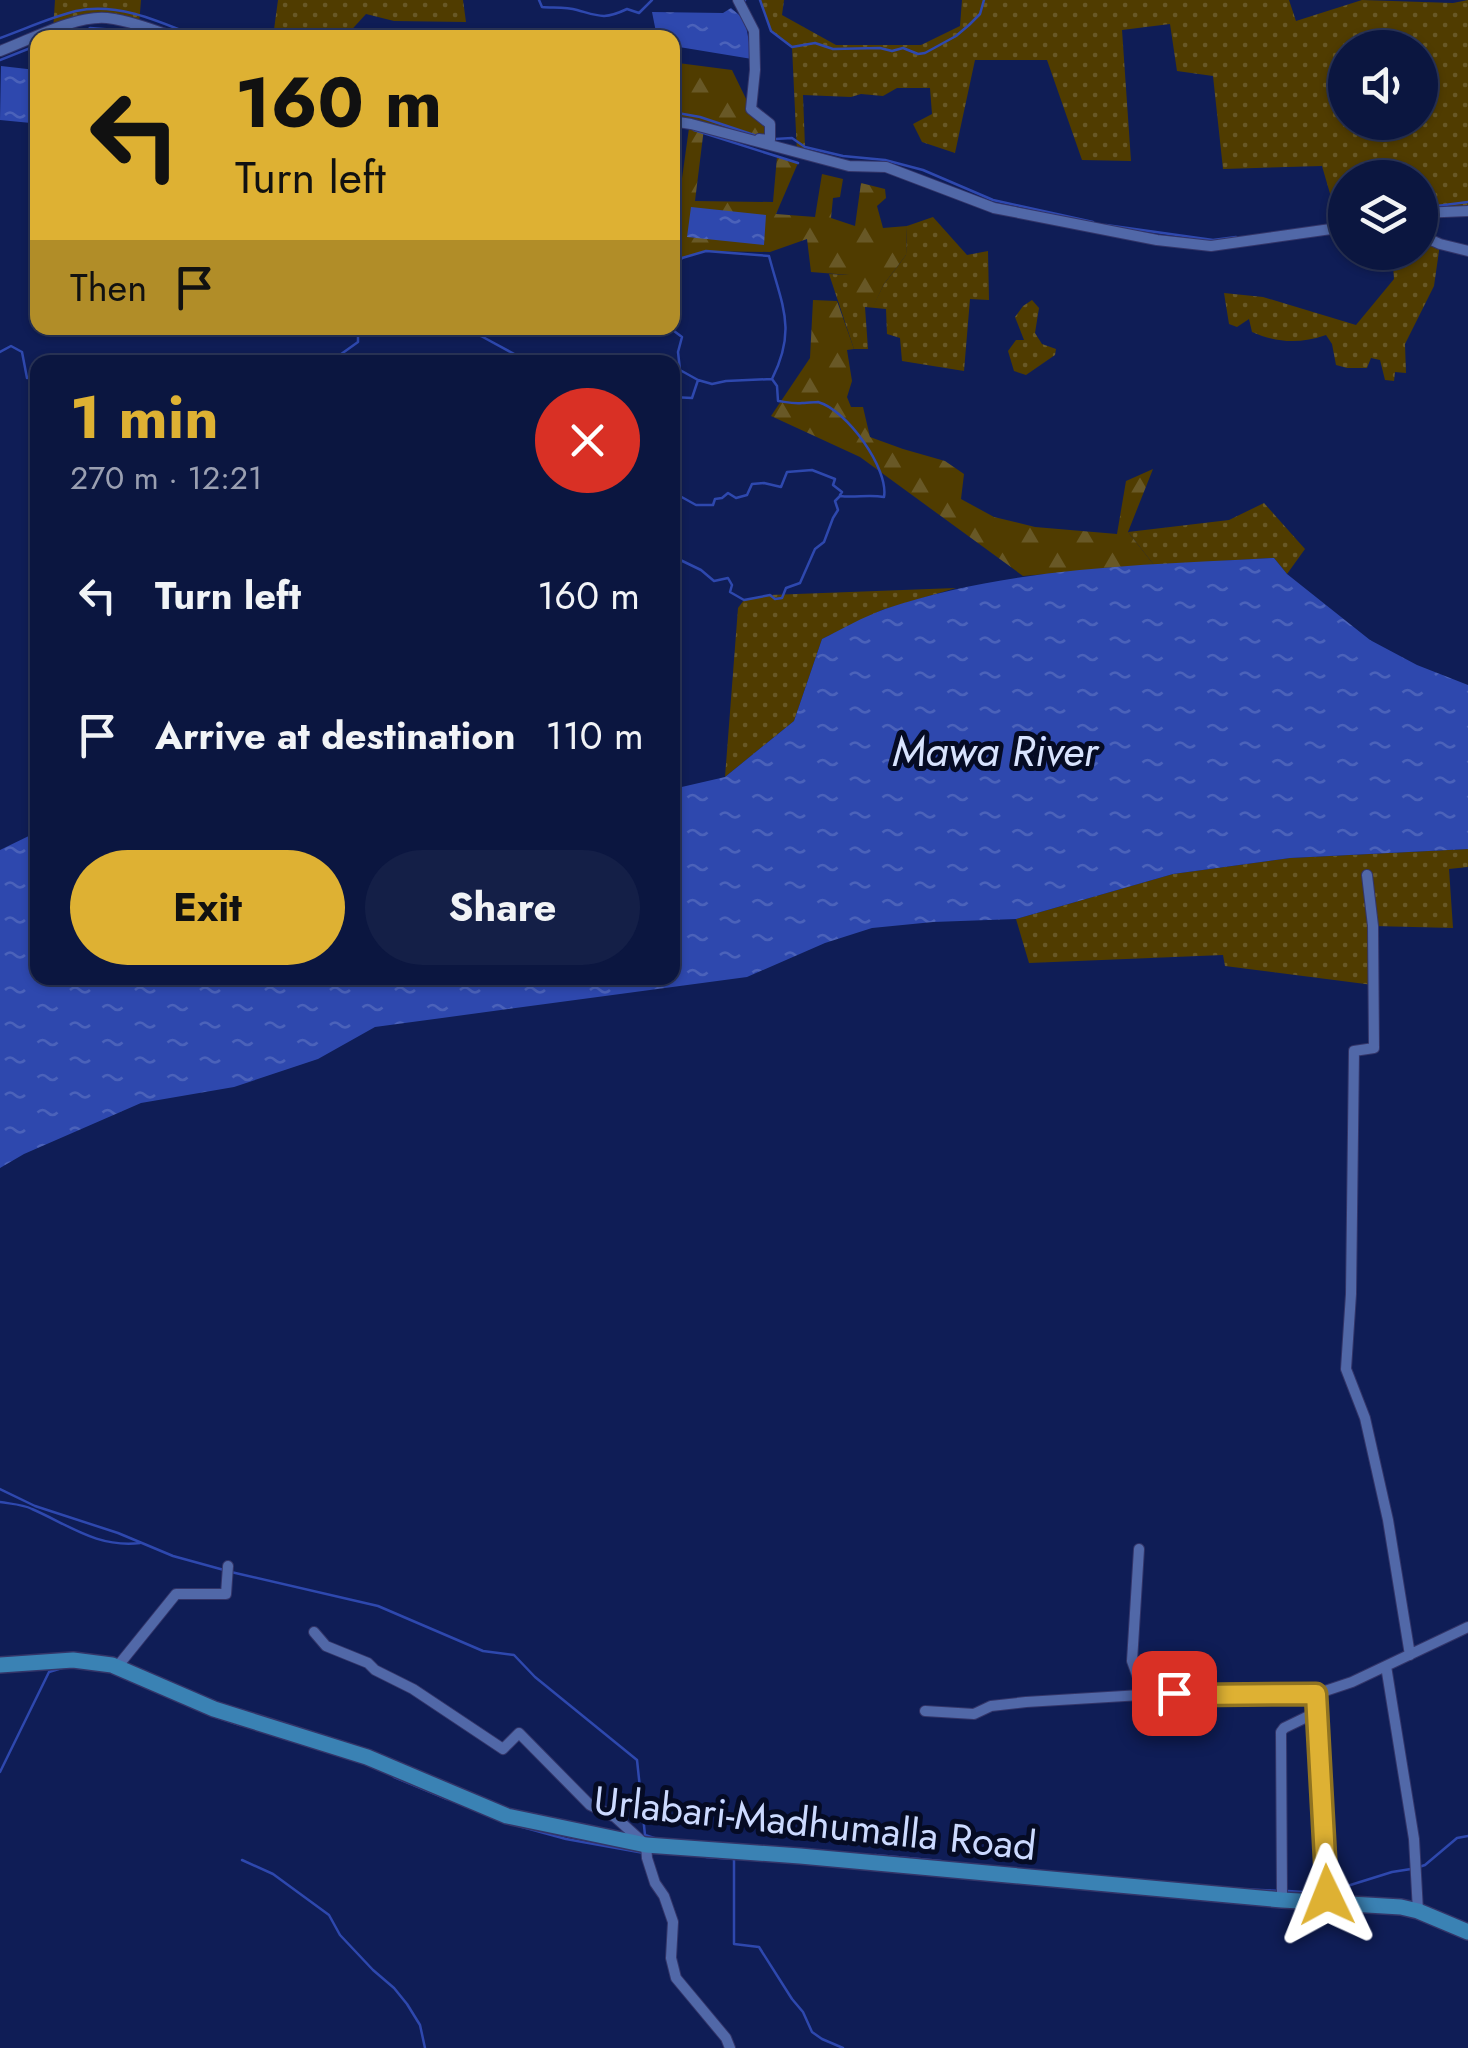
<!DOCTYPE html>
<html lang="en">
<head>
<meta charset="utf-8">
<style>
  body { margin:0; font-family:Jost,sans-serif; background:#141f47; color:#f1f3f6; height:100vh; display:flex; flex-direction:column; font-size:38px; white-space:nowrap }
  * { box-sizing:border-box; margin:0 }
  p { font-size:32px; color:#9a9fb1 }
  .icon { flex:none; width:55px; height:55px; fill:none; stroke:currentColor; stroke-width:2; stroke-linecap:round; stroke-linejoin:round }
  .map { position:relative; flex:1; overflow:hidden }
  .panel { position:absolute; left:30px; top:355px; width:650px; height:630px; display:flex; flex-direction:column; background:#0b1640; border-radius:20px; box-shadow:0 2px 8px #0004,0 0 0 2px #2b3559 }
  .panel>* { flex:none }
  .guide { position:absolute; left:30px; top:30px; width:650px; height:305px; border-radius:20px; box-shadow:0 2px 8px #0004,0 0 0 2px #2b3559; background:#deb133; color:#111; overflow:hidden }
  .controls { position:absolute; left:1328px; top:30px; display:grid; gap:20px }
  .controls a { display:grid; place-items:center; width:110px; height:110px; border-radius:50%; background:#0b1640; box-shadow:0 2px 8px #0004,0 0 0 2px #2b3559; font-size:50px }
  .pin { position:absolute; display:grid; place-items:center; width:85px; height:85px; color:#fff; margin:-42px; border-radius:20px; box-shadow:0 5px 15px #0006 }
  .me { position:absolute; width:110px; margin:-55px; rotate:358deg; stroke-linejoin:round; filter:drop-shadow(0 0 8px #0008) }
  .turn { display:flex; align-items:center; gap:35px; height:210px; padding:0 40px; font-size:45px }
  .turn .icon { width:130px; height:130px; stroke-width:2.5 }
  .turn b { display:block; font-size:70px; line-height:85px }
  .then { display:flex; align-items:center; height:95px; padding:0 40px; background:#0003; gap:20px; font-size:38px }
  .round { display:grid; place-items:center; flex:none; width:105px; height:105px; border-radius:52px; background:#141f47 }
  .head { display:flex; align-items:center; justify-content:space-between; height:170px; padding:0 40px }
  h1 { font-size:60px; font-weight:700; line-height:75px; color:#deb133 }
  .action { display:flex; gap:20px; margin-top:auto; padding:20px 40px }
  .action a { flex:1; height:115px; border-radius:60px; background:#deb133; color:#111; font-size:40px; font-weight:700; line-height:115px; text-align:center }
  .action a+a { background:#141f47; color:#f1f3f6 }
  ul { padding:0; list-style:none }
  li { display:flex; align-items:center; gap:30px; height:140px; padding:0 40px }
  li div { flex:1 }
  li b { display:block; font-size:38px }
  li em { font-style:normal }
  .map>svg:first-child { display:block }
  .grass { fill:url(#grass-dots); fill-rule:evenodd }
  .forest { fill:url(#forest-firs) }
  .water { fill:url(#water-ripples) }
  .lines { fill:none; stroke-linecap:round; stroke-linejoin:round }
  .stream { stroke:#2e48ae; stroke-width:2.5 }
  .street-casing { stroke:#333569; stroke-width:12 }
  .secondary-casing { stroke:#333569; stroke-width:18 }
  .street { stroke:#5168a8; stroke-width:10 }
  .secondary { stroke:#3a82b4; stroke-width:15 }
  .route-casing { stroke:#907321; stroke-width:25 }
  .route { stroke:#deb133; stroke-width:18 }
  .labels { text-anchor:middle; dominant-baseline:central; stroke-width:10; stroke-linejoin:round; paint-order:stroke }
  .street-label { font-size:40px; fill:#ccdaff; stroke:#050b24 }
  .water-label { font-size:42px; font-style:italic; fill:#d8e3fe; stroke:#050b24 }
</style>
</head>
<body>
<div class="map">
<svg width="1468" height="2048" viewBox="0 0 1468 2048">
  <defs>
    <pattern id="grass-dots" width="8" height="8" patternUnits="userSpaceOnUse" patternTransform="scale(2.5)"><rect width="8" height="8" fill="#503c00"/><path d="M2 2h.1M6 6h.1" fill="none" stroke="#685826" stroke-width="1.8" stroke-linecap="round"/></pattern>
    <pattern id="forest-firs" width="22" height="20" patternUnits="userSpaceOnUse" patternTransform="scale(2.5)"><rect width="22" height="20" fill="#503c00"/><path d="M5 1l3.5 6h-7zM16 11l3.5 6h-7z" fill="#685826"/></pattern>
    <pattern id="water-ripples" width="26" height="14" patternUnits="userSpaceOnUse" patternTransform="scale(2.5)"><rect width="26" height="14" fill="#2e48ae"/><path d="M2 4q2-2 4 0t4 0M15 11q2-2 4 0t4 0" fill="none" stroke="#4b62ba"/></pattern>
  </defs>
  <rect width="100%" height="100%" fill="#0f1d56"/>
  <path class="grass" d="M55,0H141L139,25L104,18L53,31Z
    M278,0H463L466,22L394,21L366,14L345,37H273Z
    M760,0H784L782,15L836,45H921L960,26L962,0H1289L1296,21L1362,0L1453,3L1468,0V211L1420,213V178H1345V227L1340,228L1322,166L1223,169L1213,76L1177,71L1170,24L1122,30L1131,161L1082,160L1047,60H975L955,153L922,142L913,124L932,114L930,88H897L883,96L861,94L851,97L803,95L805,147L797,153L792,47L771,31ZM1345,48H1420V122H1345Z
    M933,217L967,255L988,251L989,300L970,299L964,371L902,361L900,338L887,334L886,309L865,307L868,349H854L829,274L849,275L874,304L884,284L906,255L907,226Z
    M1420,235L1440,244L1434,286L1405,344L1406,373L1395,372L1394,381L1385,380L1380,360L1371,358L1367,368H1347L1336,365L1332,344L1326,335C1300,344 1277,343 1252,332L1249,319L1237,327L1229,324L1224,293L1263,297L1356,325L1394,279L1392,253L1420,252Z
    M1032,300L1039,308L1035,333L1042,344L1056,349L1055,355L1026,375L1014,371L1008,351L1016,340H1024L1015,317L1023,306Z
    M1264,503L1305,549L1287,574L1274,558L1154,565L1128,532L1229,520Z
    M956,588L882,610L822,639L794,721L725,777L738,608L744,600L770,595Z
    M1468,849V867L1449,869L1453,928L1373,926V985L1225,966L1223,955L1029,963L1016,919L1173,874L1290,858Z"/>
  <path class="forest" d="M678,63L732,70L751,109L770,124V140L704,128L695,201L773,202L777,157L798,163L776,214L815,217L822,174L843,179L840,197L833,198L831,218L855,226L861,183L885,189L886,198L877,206L883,228L907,226L906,255L884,284L874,305L849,296V275L811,272L807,239L770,252L707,251L682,258L673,257V243L689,128L673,121V70Z
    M813,300L837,301L854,349L847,350L852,381L847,397L851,407H863L870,437L903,449L945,461L964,474L961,499L994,517L1035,527L1117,534L1126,481L1153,469L1128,532L1154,565L1023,576L860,457L771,416L810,358Z"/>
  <path class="water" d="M731,8L745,20L752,59L673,46L672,38L657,37L652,12L723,13Z
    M1,66L36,70L31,123L0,120Z
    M691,207L766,215L764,245L687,237Z
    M1274,558L1287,574L1370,640L1417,665L1468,685V849L1290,858L1173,874L1016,919L933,922L872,928L825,943L747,977L375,1027L318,1059L234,1087L141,1103L24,1154L0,1168V850L37,832L38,978H672L673,789L725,777L794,721L822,639C842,629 863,617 885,609C1009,567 1144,565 1274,558Z"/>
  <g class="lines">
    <path class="stream" d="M539,0L542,7C553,8 566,7 577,10C599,16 604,20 627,9L639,13L652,0
      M760,0L771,31L792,47L815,43L833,49L880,48L892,51L903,48L918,54L925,53L956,36L969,25L980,14L984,0
      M744,1L745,0
      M0,38C25,29 51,17 76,11C119,2 161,22 200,38
      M59,38L78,31L85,32L90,28L129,31L146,38
      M0,60L38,45
      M672,112L700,117L757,136
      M694,130L798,163
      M775,139L792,138L805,147L843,156L885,160L923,170L993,200L1093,222
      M1421,208L1468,202
      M1106,225L1213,240L1236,237
      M672,272L682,258L706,251L769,256C782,306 797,329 772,379
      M455,328L481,336L529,362
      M670,328L682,337L678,352L680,370L698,380L712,384L726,381L772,379L777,386L778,401C786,402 794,404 802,403C803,403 817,402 818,402C847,410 889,469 884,497C868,494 856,498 840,496L835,501L838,510L833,518L824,542L815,549L800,583L786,588L782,598L775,599L770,595L744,600L730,592L732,585L728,578L714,581L701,570L672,556
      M0,352L11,346L22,352L27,378L38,375
      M330,362L358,342V328
      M672,397L692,398L698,380
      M672,495H678L696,505H713L715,499L722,498L728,493L736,498L747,495L752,484L764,483L781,487L787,472L812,470L835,479L833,485L842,492L840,495
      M0,1489L35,1506L118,1533L173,1556L224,1570
      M0,1502C11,1504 22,1504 32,1509C69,1525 97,1548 140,1543
      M231,1572L378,1606L483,1651L514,1655L535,1677L637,1760L645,1835L657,1839
      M219,1718L240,1725
      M0,1772L49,1672L62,1668
      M394,1777L447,1799
      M515,1825L566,1839L644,1853
      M875,1855L941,1861
      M706,1857L734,1859V1944L759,1947L792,1999L803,2012L812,2032L822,2039L843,2048
      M242,1860L273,1874L329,1915L340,1935L373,1970L394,1988L407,2004L420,2025L425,2048
      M1419,1867L1425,1865L1457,1838L1468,1836
      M1238,1889L1280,1891
      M1288,1891L1320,1893
      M1328,1892L1392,1872L1411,1869"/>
    <g class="street-casing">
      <path id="street" d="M738,0L754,31L755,70L751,109L770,124V140L759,139
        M0,51C30,40 75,15 107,18C131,21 154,30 177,38
        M672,121L691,124L849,166L886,167L994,208L1157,240L1211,246L1345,227
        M1420,213L1468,211
        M1420,235L1440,244L1468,251
        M1367,875L1373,926L1374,1048L1354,1051L1351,1294L1346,1369L1365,1418L1388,1520L1410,1655
        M1139,1549L1132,1661L1137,1675H1172L1174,1693L1193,1695L1316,1694L1352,1682L1468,1627
        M314,1632L326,1646L368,1663L375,1670L413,1689L503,1749L519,1733L590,1805L615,1817L646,1845L647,1858L655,1883L664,1896L673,1922L671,1958L676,1978L726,2038L730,2048
        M1386,1666L1414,1839L1418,1911
        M117,1667L176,1594H226L228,1566
        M1316,1694L1326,1902
        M925,1711L974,1714L991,1706L1026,1702L1174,1693
        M1282,1900L1281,1732L1284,1728L1317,1712"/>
    </g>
    <g class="secondary-casing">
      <path id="secondary" d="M0,1665L73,1660L112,1665L214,1709L367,1757L507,1816L646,1845L800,1856L1282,1900L1401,1907L1418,1911L1468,1932"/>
    </g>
    <use href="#street" class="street"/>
    <use href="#secondary" class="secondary"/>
  </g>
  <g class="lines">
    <g class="route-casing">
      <path id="route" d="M1174,1693L1193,1695L1316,1694L1327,1895"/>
    </g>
    <use href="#route" class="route"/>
  </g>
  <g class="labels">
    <g class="street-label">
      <text transform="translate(815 1823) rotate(6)">Urlabari-Madhumalla Road</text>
    </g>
    <g class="water-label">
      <text x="995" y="751">Mawa River</text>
    </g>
  </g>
</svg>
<div class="controls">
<a><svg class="icon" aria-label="sound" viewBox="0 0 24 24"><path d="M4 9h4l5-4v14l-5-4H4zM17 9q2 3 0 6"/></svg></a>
<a><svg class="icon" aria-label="layers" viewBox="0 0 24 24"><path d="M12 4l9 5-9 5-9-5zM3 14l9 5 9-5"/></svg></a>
</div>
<div class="pin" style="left:1174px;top:1693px;background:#d93025"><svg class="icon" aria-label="arrive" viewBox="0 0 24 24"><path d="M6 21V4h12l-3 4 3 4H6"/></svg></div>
<svg class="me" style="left:1327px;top:1895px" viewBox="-20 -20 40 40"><path d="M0-17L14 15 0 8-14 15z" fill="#deb133" stroke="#fff" stroke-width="4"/></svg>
<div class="guide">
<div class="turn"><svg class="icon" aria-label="left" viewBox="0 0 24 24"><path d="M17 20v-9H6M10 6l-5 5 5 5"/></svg><div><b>160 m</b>Turn left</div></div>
<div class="then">Then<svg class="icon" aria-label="arrive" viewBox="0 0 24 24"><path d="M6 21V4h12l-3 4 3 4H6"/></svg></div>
</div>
<section class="panel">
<div class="head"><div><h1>1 min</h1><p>270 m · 12:21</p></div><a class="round" style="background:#d93025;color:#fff"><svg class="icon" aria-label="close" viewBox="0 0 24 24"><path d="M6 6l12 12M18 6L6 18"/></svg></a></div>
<ul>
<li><svg class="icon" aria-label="left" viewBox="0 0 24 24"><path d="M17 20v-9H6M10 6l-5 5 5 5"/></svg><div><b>Turn left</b></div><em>160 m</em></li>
<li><svg class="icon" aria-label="arrive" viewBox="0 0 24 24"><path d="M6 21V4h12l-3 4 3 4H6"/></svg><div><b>Arrive at destination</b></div><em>110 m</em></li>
</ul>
<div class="action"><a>Exit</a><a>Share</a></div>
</section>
</div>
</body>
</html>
